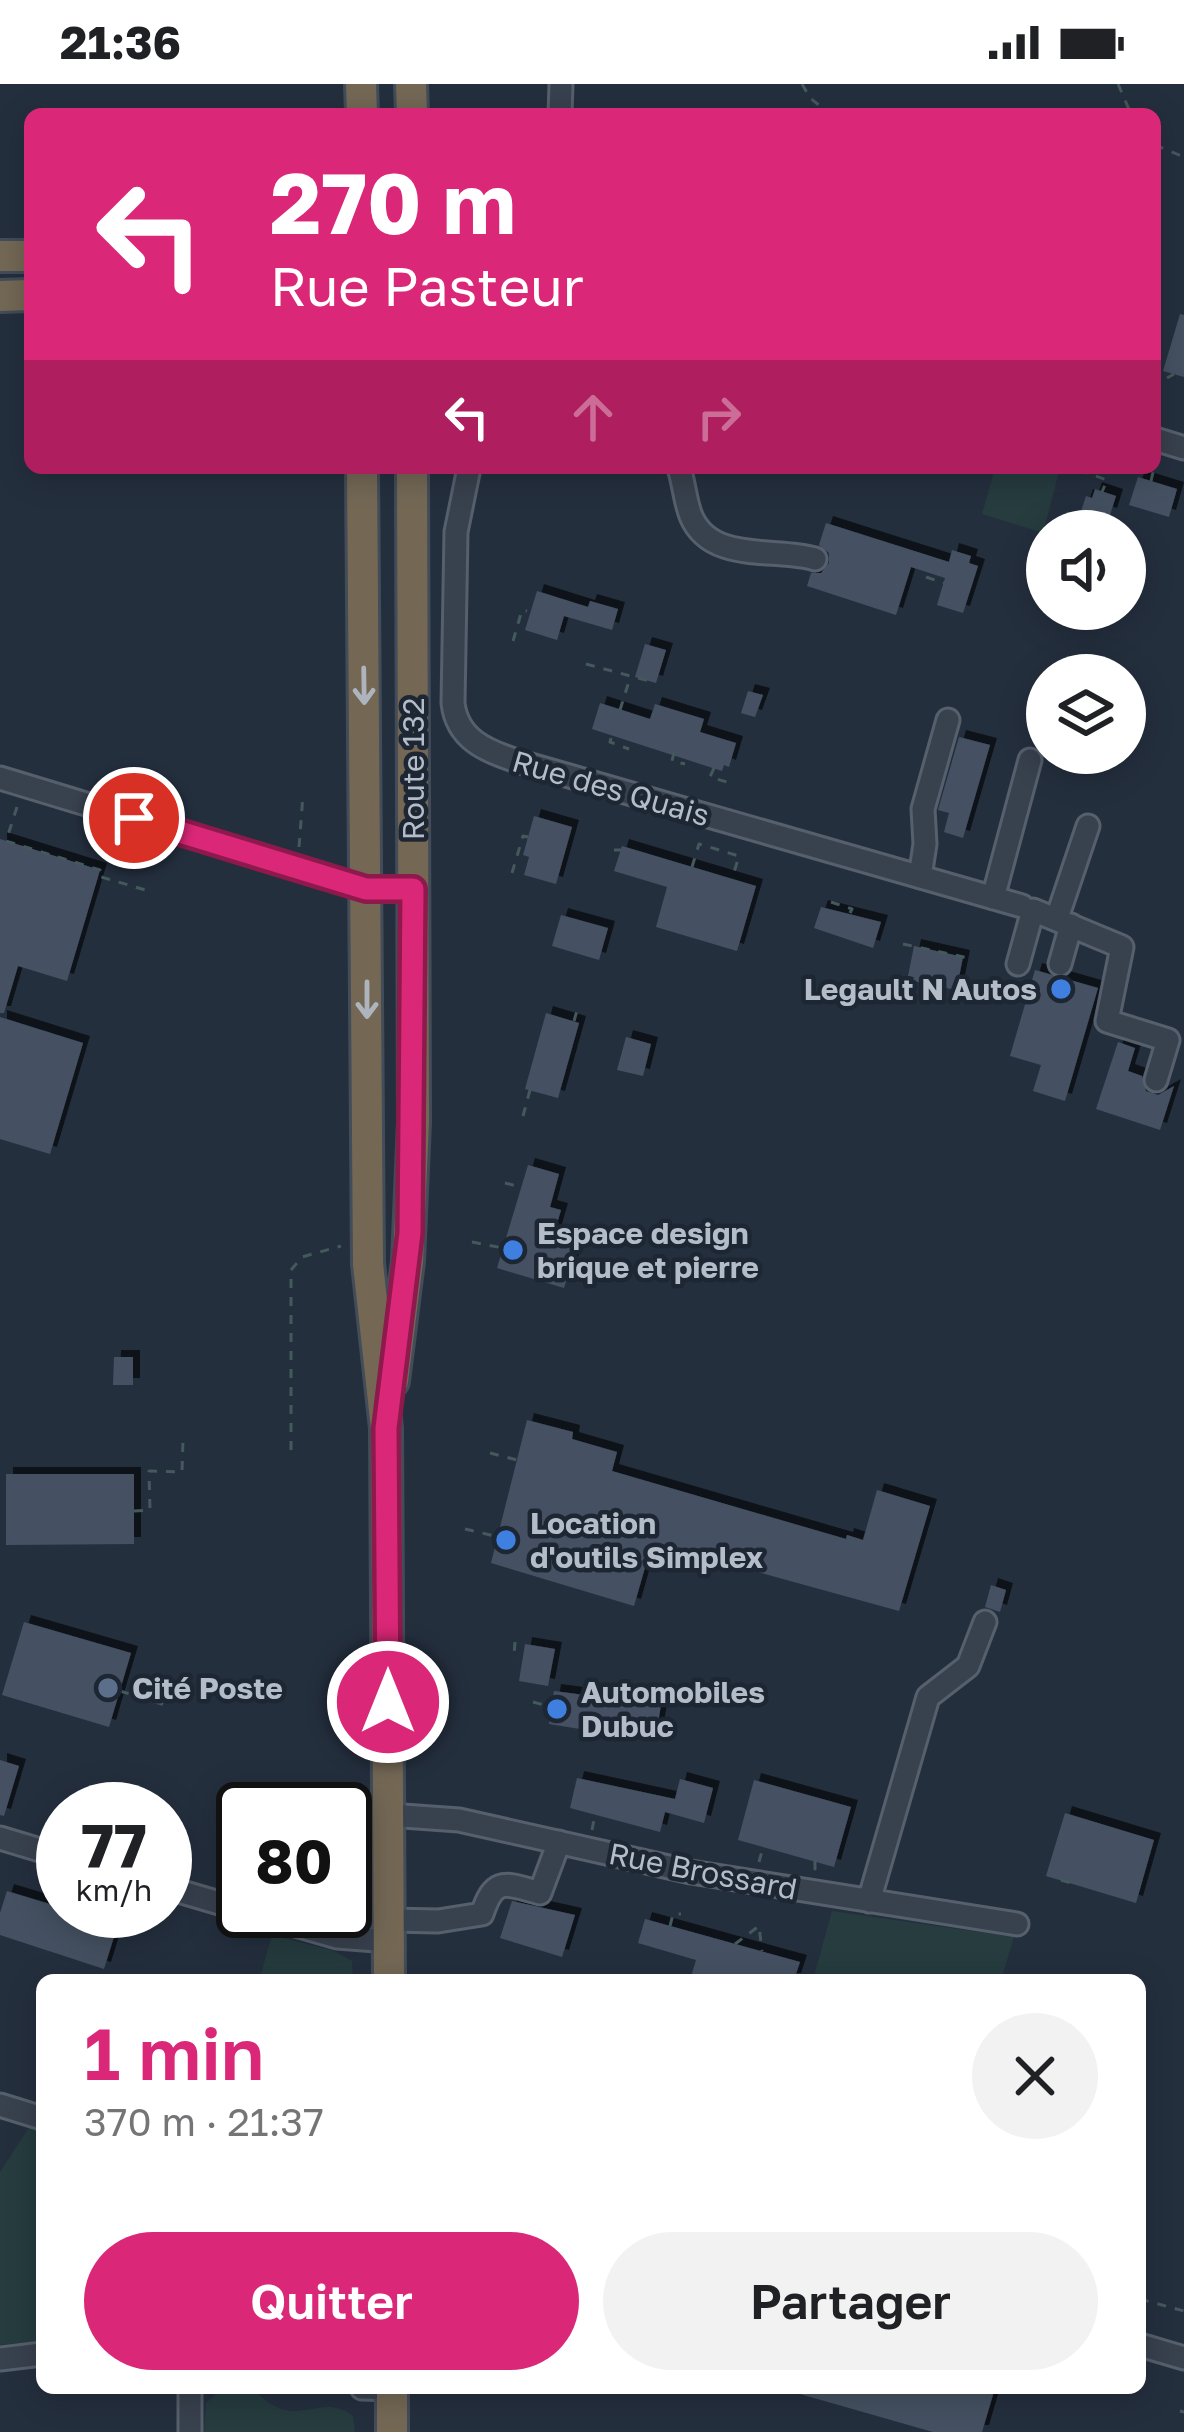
<!DOCTYPE html>
<html lang="fr">
<head>
<meta charset="utf-8">
<style>
  body { margin:0; font-family:"Golos Text",sans-serif; background:#f2f2f2; color:#202124; height:100vh; display:flex; flex-direction:column; font-size:45px; white-space:nowrap }
  * { box-sizing:border-box; margin:0 }
  p { font-size:39px; color:#757577 }
  .icon { flex:none; width:66px; height:66px; fill:none; stroke:currentColor; stroke-width:2; stroke-linecap:round; stroke-linejoin:round }
  .map { position:relative; flex:1; overflow:hidden }
  .drawer { position:absolute; left:36px; top:1890px; width:1110px; height:420px; display:flex; flex-direction:column; background:#fff; border-radius:18px; box-shadow:0 6px 30px #0003 }
  .drawer>* { flex:none }
  .top-card { position:absolute; left:24px; top:24px; width:1137px; height:366px; border-radius:18px; box-shadow:0 6px 30px #0003; background:#db2777; color:#fff; overflow:hidden }
  .controls { position:absolute; left:1026px; top:426px; display:grid; gap:24px }
  .controls a { display:grid; place-items:center; width:120px; height:120px; border-radius:50%; background:#fff; box-shadow:0 6px 30px #0003; font-size:60px }
  .speed { position:absolute; left:36px; top:1698px; display:flex; gap:24px; font-size:60px; font-weight:700; text-align:center }
  .speed>* { display:grid; place-content:center; width:156px; height:156px; border-radius:50%; background:#fff; box-shadow:0 6px 30px #0003; line-height:1 }
  .speed small { font-size:30px; font-weight:400 }
  .speed .limit { border:6px solid #111; border-radius:18px; background:#fff; color:#111 }
  .pin { position:absolute; display:grid; place-items:center; width:102px; height:102px; color:#fff; margin:-51px; border:6px solid #fff; border-radius:50%; box-shadow:0 3px 12px #0007 }
  .me { position:absolute; width:132px; margin:-66px; rotate:0deg; stroke-linejoin:round; filter:drop-shadow(0 0 9px #0008) }
  .turn { display:flex; align-items:center; gap:42px; height:252px; padding:0 48px; font-size:54px }
  .turn .icon { width:156px; height:156px; stroke-width:2.5 }
  .turn b { display:block; font-size:84px; line-height:102px }
  .lanes { display:flex; align-items:center; height:114px; padding:0 48px; background:#0003; justify-content:center; gap:60px; direction:ltr }
  .lanes .off { opacity:.35 }
  .round { display:grid; place-items:center; flex:none; width:126px; height:126px; border-radius:63px; background:#f2f2f2 }
  .overview { display:flex; align-items:center; justify-content:space-between; height:204px; padding:0 48px }
  h1 { font-size:72px; font-weight:600; line-height:90px; color:#db2777 }
  .button { display:flex; gap:24px; margin-top:auto; padding:24px 48px }
  .button a { flex:1; height:138px; border-radius:72px; background:#db2777; color:#fff; font-size:48px; font-weight:600; line-height:138px; text-align:center }
  .button a+a { background:#f2f2f2; color:#202124 }
  .status { display:flex; justify-content:space-between; align-items:center; height:84px; padding:0 60px; background:#fff; direction:ltr }
  .status svg { height:33px; fill:currentColor }
  .map>svg:first-child { display:block }
  .green { fill:#263c3f }
  .building { fill:#455162; filter:url(#shadow) }
  .lines { fill:none; stroke-linecap:round; stroke-linejoin:round }
  .minor-casing { stroke:#565f6c; stroke-width:27 }
  .highway-casing { stroke:#434c59; stroke-width:36 }
  .path { stroke:#44595c; stroke-width:3; stroke-dasharray:9 9; stroke-linecap:butt }
  .minor { stroke:#38414e; stroke-width:21 }
  .highway { stroke:#746855; stroke-width:30 }
  .oneway { stroke:#aeb4bd }
  .route-casing { stroke:#8e194d; stroke-width:30 }
  .route { stroke:#db2777; stroke-width:21 }
  .shop-dot { fill:#3f7fe0; stroke:#1d2633; stroke-width:4.5 }
  .service-dot { fill:#5c6f8a; stroke:#1d2633; stroke-width:4.5 }
  .labels { text-anchor:middle; dominant-baseline:central; stroke-width:9; stroke-linejoin:round; paint-order:stroke }
  .street-label { font-size:30px; fill:#b4bcc9; stroke:#1d2633 }
  .poi-label { font-size:30px; font-weight:bold; fill:#b4bcc9; stroke:#1d2633; text-anchor:start }
</style>
</head>
<body>
<div class="status"><b>21:36</b><svg viewBox="0 0 49 12"><path d="M0 12V9h3v3zM5 12V6h3v6zM10 12V3h3v9zM15 12V0h3v12zM26 1h20v11H26zM47 4h2v5h-2z"/></svg></div>
<div class="map">
<svg width="1184" height="2348" viewBox="0 0 1184 2348">
  <defs>
    <filter id="shadow"><feDropShadow dx="7" dy="-7" stdDeviation="0" flood-color="#0009"/></filter>
  </defs>
  <rect width="100%" height="100%" fill="#242f3e"/>
  <path class="green" d="M995,384H1060L1043,449L982,430Z
    M832,1827L1014,1853L1001,1896H813Z
    M272,1851L334,1867L352,1877L353,1896H259Z
    M30,2042L42,2045V2257L0,2261V2088Z
    M223,2304H251C262,2312 270,2323 285,2326C311,2331 328,2313 353,2332L355,2348H204L206,2319Z"/>
  <path class="building" d="M1180,230L1184,231V293L1163,287Z
    M1138,393L1177,405L1169,433L1129,421Z
    M1095,405L1116,412L1110,431L1101,428L1098,436L1080,430L1086,412L1092,414Z
    M826,439L949,478L952,466L971,472L969,479L978,482L963,529L937,521L945,494L911,483L896,531L807,502L811,489H821L829,479V469L819,461Z
    M537,507L588,523L590,517L618,525L612,546L564,532L557,556L525,546Z
    M645,560L666,566L656,599L635,593Z
    M748,607L763,611L755,633L741,629Z
    M600,619L650,635L655,620L704,635L700,648L736,659L729,683L724,681L722,687L592,645Z
    M959,653L990,661L963,754L944,748L949,729L938,726Z
    M534,732L572,743L556,800L524,791L529,773L523,771Z
    M0,755L100,786L67,897L18,882L4,929H0Z
    M622,762L756,802L737,867L656,843L667,803L614,787Z
    M821,823L881,838L873,864L814,844Z
    M561,831L608,844L599,876L552,862Z
    M914,862L963,873L957,903L951,905L913,897L914,893L908,892Z
    M1035,886L1098,904L1065,1017L1033,1007L1041,981L1010,972Z
    M546,929L579,939L558,1014L525,1005Z
    M0,933L83,959L50,1070L0,1055Z
    M626,953L651,960L643,992L617,986Z
    M1118,958L1135,964L1128,987L1142,992L1146,1007L1158,1011L1174,1002L1160,1046L1096,1025Z
    M528,1081L559,1090L550,1123L561,1126L552,1157L576,1164L564,1204L497,1184Z
    M114,1273H133V1301H113Z
    M527,1336L573,1348L572,1355L617,1368L612,1387L846,1455L847,1451L863,1456L877,1406L930,1422L899,1527L652,1459L634,1522L491,1479Z
    M6,1390H134V1460L6,1461Z
    M991,1501L1006,1506L1000,1528L985,1523Z
    M24,1538L131,1569L109,1643L2,1611Z
    M525,1560L555,1565L548,1602L519,1597Z
    M554,1607L661,1621L655,1657L549,1640Z
    M0,1676L19,1682L4,1732L0,1731Z
    M577,1694L675,1715L680,1695L713,1704L704,1739L665,1728L660,1748L570,1724Z
    M754,1696L851,1723L834,1783L738,1756Z
    M1065,1729L1154,1756L1136,1819L1046,1792Z
    M7,1807L63,1824V1827L91,1832L93,1827H122L104,1885L0,1851V1829Z
    M512,1817L575,1831L562,1873L500,1854Z
    M645,1835L800,1878L794,1896H690L696,1876L638,1859Z
    M793,2304H995L982,2348H933L793,2308Z"/>
  <g class="lines">
    <g class="minor-casing">
      <path id="minor" d="M560,30L561,0
        M1155,355L1184,364
        M469,384L456,448L453,619C457,655 486,667 517,677L1022,822
        M679,384C684,399 685,417 691,432C711,480 776,463 815,475
        M0,694L366,805H413
        M920,793L925,760L923,725L948,636
        M993,814L1030,676
        M1057,834L1088,742
        M1018,880L1033,826L1122,863L1107,937L1168,956L1156,996
        M1060,880L1071,841
        M389,1731L459,1736L691,1788L1017,1840
        M0,1754L63,1773
        M165,1803L243,1826
        M869,1817L928,1613L968,1582L985,1538
        M247,1827L337,1853L389,1857
        M389,1836L438,1837L482,1830C495,1791 506,1800 540,1809L559,1758
        M0,2021L42,2034
        M1140,2261L1184,2274
        M0,2275L42,2270
        M362,2304L392,2305
        M190,2348V2304"/>
    </g>
    <g class="highway-casing">
      <path id="highway" d="M361,0L362,30
        M411,0L412,30
        M0,172H30
        M0,212L30,211
        M362,384L368,1180L386,1344L389,1896
        M393,1297L408,1177L414,1038L412,384
        M392,2304V2348"/>
    </g>
    <path class="path" d="M802,0L810,14L830,30
      M1118,0L1131,30
      M1155,61L1184,73
      M1167,294L1174,290
      M1079,386L1107,396L1102,408
      M1151,397L1154,384
      M926,493L944,499
      M513,557L522,526L527,527
      M586,580L649,597
      M620,626L630,594
      M611,654L610,658L629,665
      M674,668L672,677L685,680
      M714,684L710,693L730,699
      M17,723L6,757L100,786L98,792L152,808
      M299,763L303,711
      M614,766H621
      M692,783L699,760L739,772L732,795
      M512,789L523,752L528,753
      M831,818L852,825L850,829
      M903,860L973,875
      M574,937L578,923
      M523,1032L530,1006
      M505,1099L521,1103
      M472,1158L503,1164
      M291,1366V1186L302,1173L341,1162
      M490,1369L517,1376
      M134,1427L150,1426L149,1387L182,1388L183,1355
      M465,1445L499,1453
      M515,1558L514,1572L518,1573
      M120,1607L168,1622
      M533,1618L551,1623
      M592,1746L595,1730
      M815,1777V1785L821,1779
      M759,1778L763,1763
      M1061,1796L1071,1799
      M120,1827H122
      M670,1842L673,1830H681
      M735,1860L759,1842L762,1867
      M1140,2215L1184,2227
      M1180,2327L1184,2328"/>
    <use href="#minor" class="minor"/>
    <use href="#highway" class="highway"/>
  </g>
  <defs><path id="oneway-shaft" d="M-6 0H5M1.5-3L5.5 0L1.5 3" fill="none" stroke-width="1.6" stroke-linecap="round" stroke-linejoin="round" transform="scale(3)"/></defs>
  <g class="oneway">
    <use href="#oneway-shaft" transform="translate(364 602) rotate(89)"/>
    <use href="#oneway-shaft" transform="translate(367 916) rotate(90)"/>
  </g>
  <g class="lines">
    <g class="route-casing">
      <path id="route" d="M134,734L366,805H413L410,1149L386,1344L388,1618"/>
    </g>
    <use href="#route" class="route"/>
  </g>
  <g class="shop-dot">
    <circle cx="1061" cy="905" r="12"/>
    <circle cx="513" cy="1166" r="12"/>
    <circle cx="506" cy="1456" r="12"/>
    <circle cx="557" cy="1625" r="12"/>
  </g>
  <circle class="service-dot" cx="108" cy="1604" r="12"/>
  <g class="labels">
    <g class="street-label">
      <text transform="translate(413 685) rotate(-90)">Route 132</text>
      <text transform="translate(611 704) rotate(16)">Rue des Quais</text>
      <text transform="translate(703 1787) rotate(11)">Rue Brossard</text>
    </g>
    <g class="poi-label">
      <text x="1037" y="905" text-anchor="end">Legault N Autos</text>
      <text x="537" y="1149">Espace design<tspan x="537" dy="34">brique et pierre</tspan></text>
      <text x="530" y="1439">Location<tspan x="530" dy="34">d'outils Simplex</tspan></text>
      <text x="132" y="1604">Cité Poste</text>
      <text x="581" y="1608">Automobiles<tspan x="581" dy="34">Dubuc</tspan></text>
    </g>
  </g>
</svg>
<div class="controls">
<a><svg class="icon" aria-label="sound" viewBox="0 0 24 24"><path d="M4 9h4l5-4v14l-5-4H4zM17 9q2 3 0 6"/></svg></a>
<a><svg class="icon" aria-label="layers" viewBox="0 0 24 24"><path d="M12 4l9 5-9 5-9-5zM3 14l9 5 9-5"/></svg></a>
</div>
<div class="speed"><div>77<small>km/h</small></div><div class="limit">80</div></div>
<div class="pin" style="left:134px;top:734px;background:#d93025"><svg class="icon" aria-label="arrive" viewBox="0 0 24 24"><path d="M6 21V4h12l-3 4 3 4H6"/></svg></div>
<svg class="me" style="left:388px;top:1618px" viewBox="-20 -20 40 40"><circle r="17" fill="#db2777" stroke="#fff" stroke-width="3"/><path d="M0-11L8 9 0 5-8 9z" fill="#fff"/></svg>
<div class="top-card">
<div class="turn"><svg class="icon" aria-label="left" viewBox="0 0 24 24"><path d="M17 20v-9H6M10 6l-5 5 5 5"/></svg><div><b>270 m</b>Rue Pasteur</div></div>
<div class="lanes"><svg class="icon" aria-label="left" viewBox="0 0 24 24"><path d="M17 20v-9H6M10 6l-5 5 5 5"/></svg><svg class="icon off" aria-label="ahead" viewBox="0 0 24 24"><path d="M12 20V5M6 11l6-6 6 6"/></svg><svg class="icon off" aria-label="right" viewBox="0 0 24 24"><path d="M7 20v-9h11M14 6l5 5-5 5"/></svg></div>
</div>
<section class="drawer">
<div class="overview"><div><h1>1 min</h1><p>370 m · 21:37</p></div><a class="round"><svg class="icon" aria-label="close" viewBox="0 0 24 24"><path d="M6 6l12 12M18 6L6 18"/></svg></a></div>
<div class="button"><a>Quitter</a><a>Partager</a></div>
</section>
</div>
</body>
</html>
